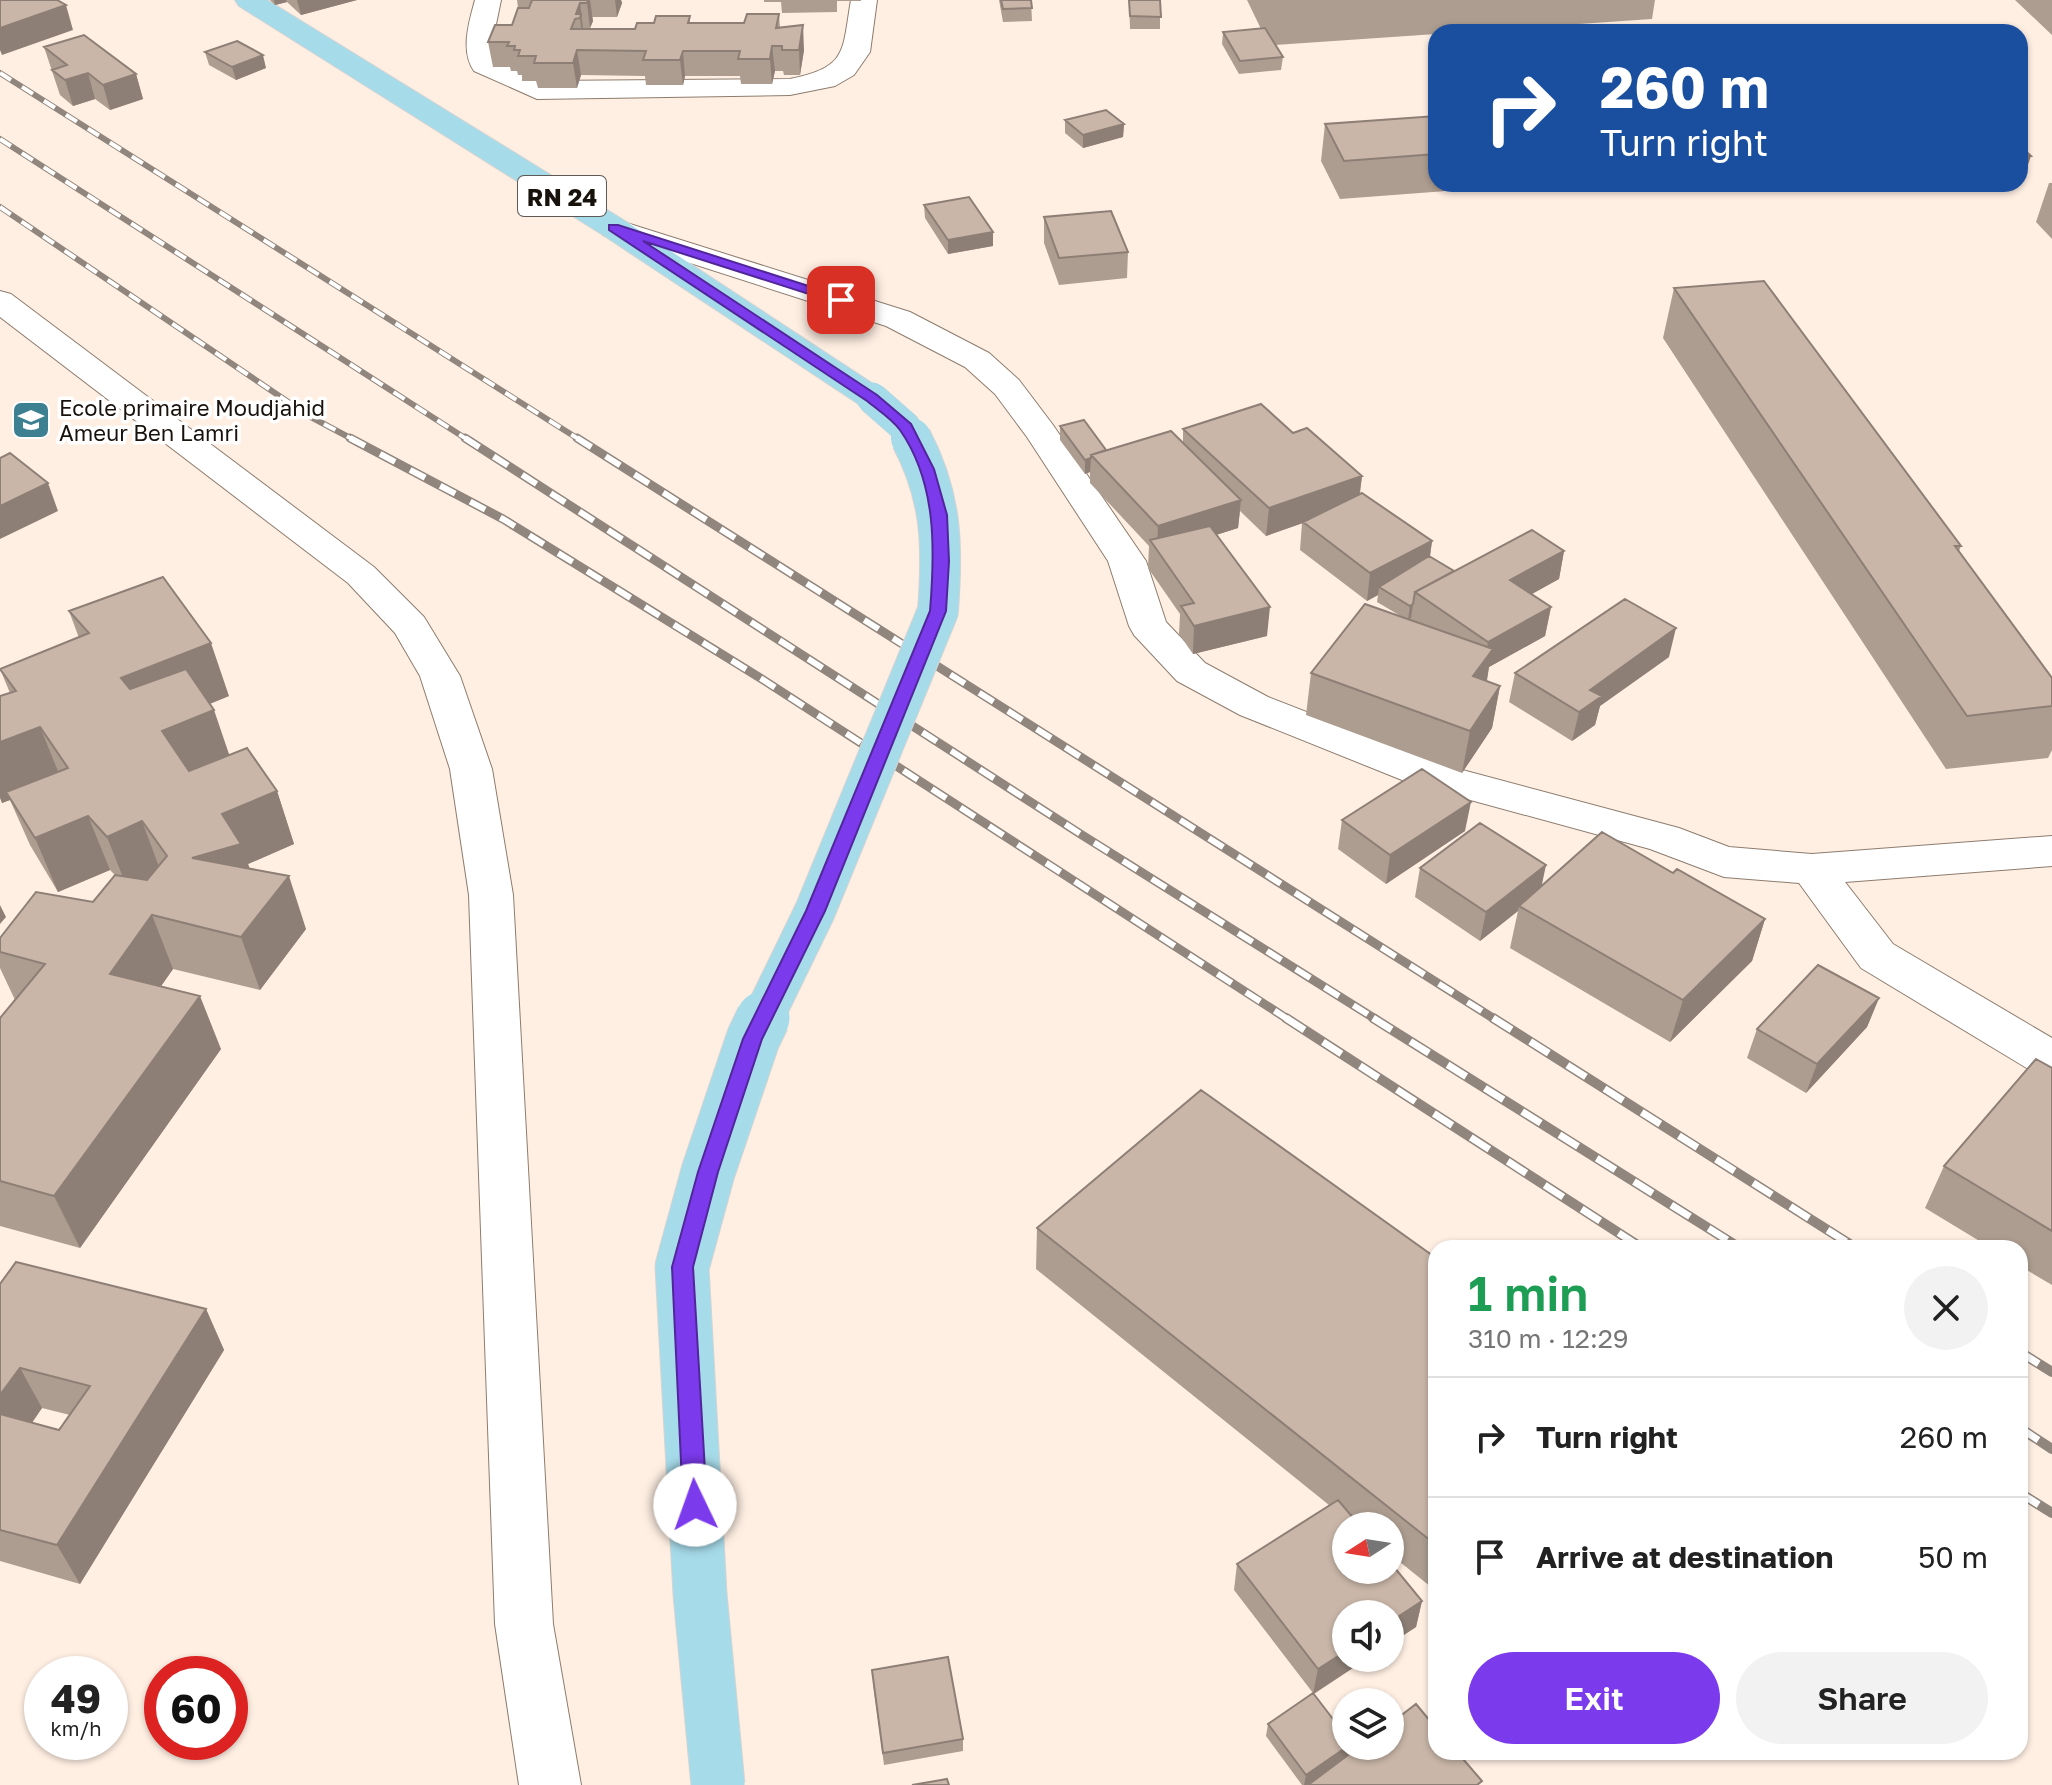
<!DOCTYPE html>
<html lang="en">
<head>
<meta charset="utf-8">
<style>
  body { margin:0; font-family:"Golos Text",sans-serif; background:#f2f2f2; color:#222; height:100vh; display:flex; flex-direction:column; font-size:30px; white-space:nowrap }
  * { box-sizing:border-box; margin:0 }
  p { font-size:26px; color:#767676 }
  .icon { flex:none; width:44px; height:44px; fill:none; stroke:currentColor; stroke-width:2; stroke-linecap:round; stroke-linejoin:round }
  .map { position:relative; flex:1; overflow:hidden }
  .sheet { position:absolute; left:1428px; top:1240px; width:600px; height:520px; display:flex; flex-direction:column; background:#fff; border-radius:24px; box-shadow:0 2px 6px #0004 }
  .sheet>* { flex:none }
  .guide { position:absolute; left:1428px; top:24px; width:600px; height:168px; border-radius:24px; box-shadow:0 2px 6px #0004; background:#1a4fa0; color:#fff; overflow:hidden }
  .needle { width:52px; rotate:258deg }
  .tools { position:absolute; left:1332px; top:1512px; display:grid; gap:16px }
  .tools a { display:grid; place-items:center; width:72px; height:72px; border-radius:50%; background:#fff; box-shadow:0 2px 6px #0004; font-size:40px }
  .speed { position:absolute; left:24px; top:1656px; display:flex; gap:16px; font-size:40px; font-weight:700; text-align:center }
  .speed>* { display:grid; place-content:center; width:104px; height:104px; border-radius:50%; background:#fff; box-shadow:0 2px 6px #0004; line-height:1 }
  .speed small { font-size:20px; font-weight:400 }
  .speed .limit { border:12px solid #d22; background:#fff; color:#111 }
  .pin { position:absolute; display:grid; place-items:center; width:68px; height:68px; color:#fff; margin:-34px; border-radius:16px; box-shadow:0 4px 12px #0006 }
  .me { position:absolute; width:88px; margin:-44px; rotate:357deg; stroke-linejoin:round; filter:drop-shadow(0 0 6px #0008) }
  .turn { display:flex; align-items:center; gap:28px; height:168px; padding:0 40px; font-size:36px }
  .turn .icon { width:104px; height:104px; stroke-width:2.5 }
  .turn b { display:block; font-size:56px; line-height:68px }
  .round { display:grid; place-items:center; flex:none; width:84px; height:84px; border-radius:42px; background:#f2f2f2 }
  .summary { display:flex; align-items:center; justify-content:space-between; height:136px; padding:0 40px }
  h1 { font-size:48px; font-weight:600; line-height:60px; color:#1e9e55 }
  .cta { display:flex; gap:16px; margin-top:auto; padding:16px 40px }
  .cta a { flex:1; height:92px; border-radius:48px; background:#7c3aed; color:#fff; font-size:32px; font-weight:600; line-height:92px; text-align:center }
  .cta a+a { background:#f2f2f2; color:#222 }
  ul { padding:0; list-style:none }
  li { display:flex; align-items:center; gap:24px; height:120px; padding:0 40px; border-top:2px solid #e0e0e0 }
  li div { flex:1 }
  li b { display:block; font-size:30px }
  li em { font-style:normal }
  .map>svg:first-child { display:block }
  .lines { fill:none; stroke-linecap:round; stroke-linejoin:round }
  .minor-casing { stroke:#8d7c6e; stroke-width:2 }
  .major-casing { stroke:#d5d4d3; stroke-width:2 }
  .minor { fill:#fff; fill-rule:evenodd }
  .major { fill:#a6dbe9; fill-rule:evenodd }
  .rail-far2-casing { stroke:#91867d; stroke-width:6 }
  .rail-far1-casing { stroke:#91867d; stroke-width:9 }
  .rail-casing { stroke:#91867d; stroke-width:10 }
  .rail-far2 { stroke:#fff; stroke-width:4; stroke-dasharray:13; stroke-linecap:butt }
  .rail-far1 { stroke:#fff; stroke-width:6; stroke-dasharray:17; stroke-linecap:butt }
  .rail { stroke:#fff; stroke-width:7; stroke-dasharray:22; stroke-linecap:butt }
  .major-bridge-far2-casing { stroke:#d5d4d3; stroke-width:32; stroke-linecap:butt }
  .major-bridge-far1-casing { stroke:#d5d4d3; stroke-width:42; stroke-linecap:butt }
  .major-bridge-casing { stroke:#d5d4d3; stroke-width:55; stroke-linecap:butt }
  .major-bridge-far2 { stroke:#a6dbe9; stroke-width:31 }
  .major-bridge-far1 { stroke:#a6dbe9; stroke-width:40 }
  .major-bridge { stroke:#a6dbe9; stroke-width:53 }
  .wall { fill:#ad9d90; fill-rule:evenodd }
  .shaded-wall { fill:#8d7f76 }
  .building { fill:#c9b6a8; stroke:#8d7f76; stroke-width:2 }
  .route { fill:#7c3aed; stroke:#51269a; stroke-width:2 }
  .labels { text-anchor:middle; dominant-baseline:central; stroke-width:7; stroke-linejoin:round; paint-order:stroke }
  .far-poi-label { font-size:22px; fill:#18120d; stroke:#fff; text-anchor:start }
  .shield { fill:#fff; stroke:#5d5956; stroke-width:2 }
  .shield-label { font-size:24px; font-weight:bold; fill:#18120d }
</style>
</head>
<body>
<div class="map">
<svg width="2052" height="1785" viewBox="0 0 2052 1785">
  <rect width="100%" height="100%" fill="#ffefe3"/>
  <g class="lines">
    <g class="minor-casing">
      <path id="minor" d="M475,0H501L494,34L497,61L542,81L790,79C848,67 842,52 851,0H877L870,52L854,75L835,86L790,95L537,99L474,71C460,51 469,22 475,0Z
        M614,219L910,312L989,353L1019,380L1053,425L1146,561L1166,622L1205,663L1268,697L1440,764L1679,828L1729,847L1812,854L2052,836V866L1845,882L1893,944L2052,1038V1078L2035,1073L1861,968L1799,883L1724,877L1650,849L1412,784L1240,715L1177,681L1134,635L1129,626L1108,561L1027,437L995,394L965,367L886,326L603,235L598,228L603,221Z
        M0,291L11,294L374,567L424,617L460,676L492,769L513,895L553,1624L581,1785H519L495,1624L469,895L450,769L420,676L395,633L348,583L0,317Z"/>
    </g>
    <g class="major-casing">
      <path id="major" d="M235,0H267L625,221L884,391L889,398L884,405L872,408L860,405L603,235L239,6Z"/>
    </g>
    <use href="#minor" class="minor"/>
    <use href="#major" class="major"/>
    <g class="rail-far2-casing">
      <path id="rail-far2" d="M0,73L580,440
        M0,139L468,440
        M0,207L309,416L354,440"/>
    </g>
    <g class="rail-far1-casing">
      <path id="rail-far1" d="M350,438L503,519L765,681L1289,1020
        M465,438L1082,835L1377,1020
        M577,438L1496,1020"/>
    </g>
    <g class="rail-casing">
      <path id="rail" d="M1286,1018L1642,1248
        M1373,1018L1740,1248
        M1493,1018L1856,1248
        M2020,1352L2052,1372
        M2020,1428L2052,1449
        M2020,1493L2052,1513"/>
    </g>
    <use href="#rail-far2" class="rail-far2"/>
    <use href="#rail-far1" class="rail-far1"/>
    <use href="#rail" class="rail"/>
    <g class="major-bridge-far2-casing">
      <path id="major-bridge-far2" d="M872,398L905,427L912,440"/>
    </g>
    <g class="major-bridge-far1-casing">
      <path id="major-bridge-far1" d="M762,1020L815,911L938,611C943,545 942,497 911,438"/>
    </g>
    <g class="major-bridge-casing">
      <path id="major-bridge" d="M718,1785L700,1594L682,1267L708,1172L753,1039L763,1018"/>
    </g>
    <use href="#major-bridge-far2" class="major-bridge-far2"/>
    <use href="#major-bridge-far1" class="major-bridge-far1"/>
    <use href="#major-bridge" class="major-bridge"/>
  </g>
  <path class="wall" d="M270,0H357L301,15L287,2L275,5Z
    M517,0H621L622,3L617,17H592L593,21L590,28H583V29H635L654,23L690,16V23H744L779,14L780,28L804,50L800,75H784L783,71H775L772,84H741L740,76H685L683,85H646L645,76L581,75L577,88H538L536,81H522V75H518L517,71H511L510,67H493L488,42L512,25L518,8Z
    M764,0H861V1H837V12L782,13L781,2H764Z
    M999,0H1031L1032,21L1003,22Z
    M1129,0H1160V29H1130Z
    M1247,0H1655L1652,19L1462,32H1436V34L1275,45L1283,57L1281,70L1239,74L1222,44L1223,32L1261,29Z
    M2015,0H2052V35Z
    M44,47L136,74L143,99L110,110L95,99L73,106L60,95Z
    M205,52L266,68L236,80L209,65Z
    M1436,116V184H1539L1340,199L1321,161L1325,124Z
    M1065,120L1124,124L1123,137L1083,148L1065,133Z
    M2049,183H2052V239L2036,222Z
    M924,205L993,246L948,254L925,218Z
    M1044,217L1128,252L1127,278L1059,285L1044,243Z
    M1674,288L1961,546L1959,551L2052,678V750L2048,758L1946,769L1663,338Z
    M1060,426L1106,450L1183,442V429L1293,433L1362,476L1360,494L1432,541L1430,557L1454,571L1564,551L1559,579L1531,594L1551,607L1545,636L1489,667L1487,681L1500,686L1492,728L1462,773L1306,715L1311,673L1404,618L1377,602L1378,595L1367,601L1300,550L1302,523L1266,536L1240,511L1238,528L1216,535L1267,636L1193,654L1179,634L1180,614L1148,568L1149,546L1090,483V472L1085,474L1060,440Z
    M69,611L229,696L210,704L229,755L277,791L294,844L248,864L250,869L306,929L260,990L173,969L161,986L221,1049L80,1248L0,1226V1018L15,1000L0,968V938L93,902L115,875L110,870L58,892L30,845L10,800L2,803L0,798V696L10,693L0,669L79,638Z
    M1669,657L1600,706L1595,725L1572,741L1509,702L1515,673Z
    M1342,820L1465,831L1386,884L1338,849Z
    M1420,868L1542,886L1673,873L1765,919L1752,961L1670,1042L1510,948L1518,911L1480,941L1415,897Z
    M1879,998L1867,1027L1806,1093L1747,1058L1757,1029Z
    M2052,1068V1285L2020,1266V1248H1991L1925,1208L1944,1166Z
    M1037,1228L1436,1258V1591L1390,1554V1526H1346L1422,1601L1416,1627L1390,1644V1614L1368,1658L1314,1694L1346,1746H1351L1349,1754L1307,1785H1302L1266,1736L1268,1724L1313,1693L1234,1590L1237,1564L1329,1505L1036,1269Z
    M0,1284L206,1309L224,1350L80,1584L0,1561ZM42,1408L70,1415L59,1430L32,1423Z
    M873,1683L963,1739V1751L884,1765Z"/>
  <path class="shaded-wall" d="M274,0H286L287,2L275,5Z
    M297,0H357L301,15Z
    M588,0H590L593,21L590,28L587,3Z
    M615,0H621L622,3L617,17Z
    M580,3L583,28V43L580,18L576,14Z
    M66,5L73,30L2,55L0,50V28Z
    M803,25L804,50L800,75L799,50Z
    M772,46L775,71L772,84L770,59Z
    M577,50L581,75L577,88L573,63Z
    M683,51L685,76L683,85L680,60Z
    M263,55L266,68L236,80L232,67Z
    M88,73L95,99L73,106L65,80Z
    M136,74L143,99L110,110L103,85Z
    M1124,124L1123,137L1083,148V135Z
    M2031,156L2022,182H2020V157Z
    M1964,184H2000L1963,188Z
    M993,232V246L948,254V240Z
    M1091,458L1090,472L1085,474V460Z
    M1362,476L1358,504L1266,536L1269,508Z
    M48,483L58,511L0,539V506Z
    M1241,500L1238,528L1159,553L1157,550L1158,526Z
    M1432,541L1428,569L1379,587L1378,595L1367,601L1370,573Z
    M1564,551L1559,579L1505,609L1510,580Z
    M1413,604L1411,618L1408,620L1410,606Z
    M1270,607L1267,636L1193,654L1194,626Z
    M1551,607L1545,636L1489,667L1485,690L1473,676L1485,660L1488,642Z
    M1676,628L1669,657L1600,706L1595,725L1572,741L1579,712L1590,690Z
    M211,643L229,696L141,731L121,678Z
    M1500,686L1492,728L1462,773L1470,731Z
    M214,710L232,763L181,785L162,731Z
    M40,727L62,781L6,792L10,800L2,803L0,797V742Z
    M277,791L294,844L248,864L260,898L192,858L222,814Z
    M1471,802L1465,831L1386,884L1390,855Z
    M88,816L110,870L58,892L35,838Z
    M142,821L162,875L128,890L107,837Z
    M1546,865L1540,894L1519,906L1518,911L1480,941L1486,912Z
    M289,876L306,929L260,990L241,937Z
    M0,905L6,917L0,924Z
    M152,915L173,969L132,1028L110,974Z
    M1765,919L1752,961L1670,1042L1683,1000Z
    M200,996L221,1049L80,1248L54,1196Z
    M1879,998L1867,1027L1806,1093L1817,1064Z
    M206,1309L224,1350L80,1584L57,1545Z
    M20,1368L42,1408L12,1451L0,1430V1395Z
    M1422,1601L1416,1627L1390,1644V1622Z
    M1346,1651V1658H1368L1313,1694L1318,1669Z
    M1348,1746H1351L1349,1756L1307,1785H1304L1306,1775Z"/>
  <path class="building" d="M0,0H57L66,5L0,28Z
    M532,0H588L587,3H580L576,14H581L580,18L575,19L571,29H635L637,23H654L656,16H690L688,23H744L747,14H779L776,28L803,25L799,50H782V46H772L770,59H738L740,51H683L680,60H643L646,51L577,50L573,63H534L536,56H518L520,50H514L515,46H507L509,42H488L495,25H512L518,8H529Z
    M1001,0H1031L1032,8L1003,9Z
    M1129,0H1160L1161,17L1130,16Z
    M1265,28L1283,57L1240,61L1223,32Z
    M84,35L136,74L103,85L88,73L65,80L52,70L67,65L44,47Z
    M237,41L263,55L232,67L205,52Z
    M1106,110L1124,124L1083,135L1065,120Z
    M1436,116V154L1344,161L1325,124Z
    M2020,146L2031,156L2020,157Z
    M969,197L993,232L948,240L924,205Z
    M1111,211L1128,252L1059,258L1044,217Z
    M1764,281L1961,546H1955L2052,678V706L1967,716L1674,288Z
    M1261,404L1293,433L1307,428L1362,476L1269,508L1183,429Z
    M1084,420L1106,450L1091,455V458L1085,460L1060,426Z
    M1171,431L1241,500L1158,526L1091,455Z
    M10,453L48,483L0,506V458Z
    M1362,493L1432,541L1370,573L1303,522Z
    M1210,526L1270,607L1194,626L1181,606L1194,603L1150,540Z
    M1532,530L1564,551L1510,580L1551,607L1488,642L1415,592Z
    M1429,556L1454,571L1415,592L1413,604L1410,606L1379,587Z
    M163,577L211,643L121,678L130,689L186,669L214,710L162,731L189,771L247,748L277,791L222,814L241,844L192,858L289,876L241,937L152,915L110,974L200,996L54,1196L0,1181V1018L45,964L0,952V938L36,892L93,902L115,875L147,880L167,856L142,821L107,837L88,816L35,838L6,792L68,768L40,727L0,742V696L16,691L0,669L89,633L69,611Z
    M1625,599L1676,628L1590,690L1602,696L1579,712L1515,673Z
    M1365,604L1493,649L1473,676L1500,686L1470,731L1311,673Z
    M1422,769L1471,802L1390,855L1342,820Z
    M1480,823L1546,865L1486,912L1420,868Z
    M1602,832L1673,873L1677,869L1765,919L1683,1000L1519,906Z
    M1818,965L1879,998L1817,1064L1757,1029Z
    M2036,1059L2052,1068V1231L1944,1166Z
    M1201,1090L1436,1258V1545L1037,1228Z
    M16,1262L206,1309L57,1545L0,1530V1414L59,1430L90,1386L20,1368L0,1395V1284Z
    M1338,1500L1360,1526H1346V1570H1390V1562L1422,1601L1390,1622V1614H1346V1651L1318,1669L1237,1564Z
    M948,1657L963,1739L883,1753L872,1670Z
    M1313,1693L1346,1736V1746H1348L1306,1775L1268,1724Z
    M1416,1704L1436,1728V1752H1457L1482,1781L1477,1785H1308L1360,1746H1390V1724Z
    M947,1779L949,1785H912Z"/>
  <path class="route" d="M609,225H618L846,298V303H837L643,241L877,395L911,424L934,469L947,515L949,561L946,611L825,911L762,1039L718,1172L693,1267L707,1505L703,1513L695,1516L687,1513L683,1505L672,1267L698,1172L743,1039L806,911L930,611C935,550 937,483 900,430C892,419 878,410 867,401L609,230Z"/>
  <defs>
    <g id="school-square" transform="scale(2)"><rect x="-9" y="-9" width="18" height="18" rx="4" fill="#3d8091" stroke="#fff"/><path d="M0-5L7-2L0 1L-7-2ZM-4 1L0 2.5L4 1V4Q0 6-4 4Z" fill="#fff"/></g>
  </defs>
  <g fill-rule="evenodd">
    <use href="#school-square" x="31" y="420"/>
  </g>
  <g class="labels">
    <g class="far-poi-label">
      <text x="59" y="407">Ecole primaire Moudjahid<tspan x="59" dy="25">Ameur Ben Lamri</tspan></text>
    </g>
    <rect class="shield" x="518" y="176" width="88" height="40" rx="6"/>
    <g class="shield-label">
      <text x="562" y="196">RN 24</text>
    </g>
  </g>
</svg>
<div class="tools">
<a><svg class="needle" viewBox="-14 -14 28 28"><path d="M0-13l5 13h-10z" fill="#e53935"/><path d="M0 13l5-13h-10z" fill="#767676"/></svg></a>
<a><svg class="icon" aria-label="sound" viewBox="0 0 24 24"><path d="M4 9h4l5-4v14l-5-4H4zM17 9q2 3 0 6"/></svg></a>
<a><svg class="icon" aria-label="layers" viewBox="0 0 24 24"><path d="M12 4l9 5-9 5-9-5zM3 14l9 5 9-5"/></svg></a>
</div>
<div class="speed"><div>49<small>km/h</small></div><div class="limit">60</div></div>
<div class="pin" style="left:841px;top:300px;background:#d93025"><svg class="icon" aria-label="arrive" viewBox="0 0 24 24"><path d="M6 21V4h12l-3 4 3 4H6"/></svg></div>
<svg class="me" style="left:695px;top:1505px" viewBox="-20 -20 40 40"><circle r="19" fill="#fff"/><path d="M0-13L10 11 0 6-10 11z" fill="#7c3aed"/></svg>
<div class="guide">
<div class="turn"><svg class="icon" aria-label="right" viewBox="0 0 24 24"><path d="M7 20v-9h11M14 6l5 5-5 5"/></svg><div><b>260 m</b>Turn right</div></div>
</div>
<section class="sheet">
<div class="summary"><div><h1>1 min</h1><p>310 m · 12:29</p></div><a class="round"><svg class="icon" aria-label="close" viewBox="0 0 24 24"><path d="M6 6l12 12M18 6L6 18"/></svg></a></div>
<ul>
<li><svg class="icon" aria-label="right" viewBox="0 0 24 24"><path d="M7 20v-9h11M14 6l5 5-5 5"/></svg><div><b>Turn right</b></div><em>260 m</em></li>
<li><svg class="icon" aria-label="arrive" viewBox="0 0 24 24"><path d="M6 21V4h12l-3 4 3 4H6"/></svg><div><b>Arrive at destination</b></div><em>50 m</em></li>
</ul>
<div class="cta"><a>Exit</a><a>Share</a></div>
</section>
</div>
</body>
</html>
